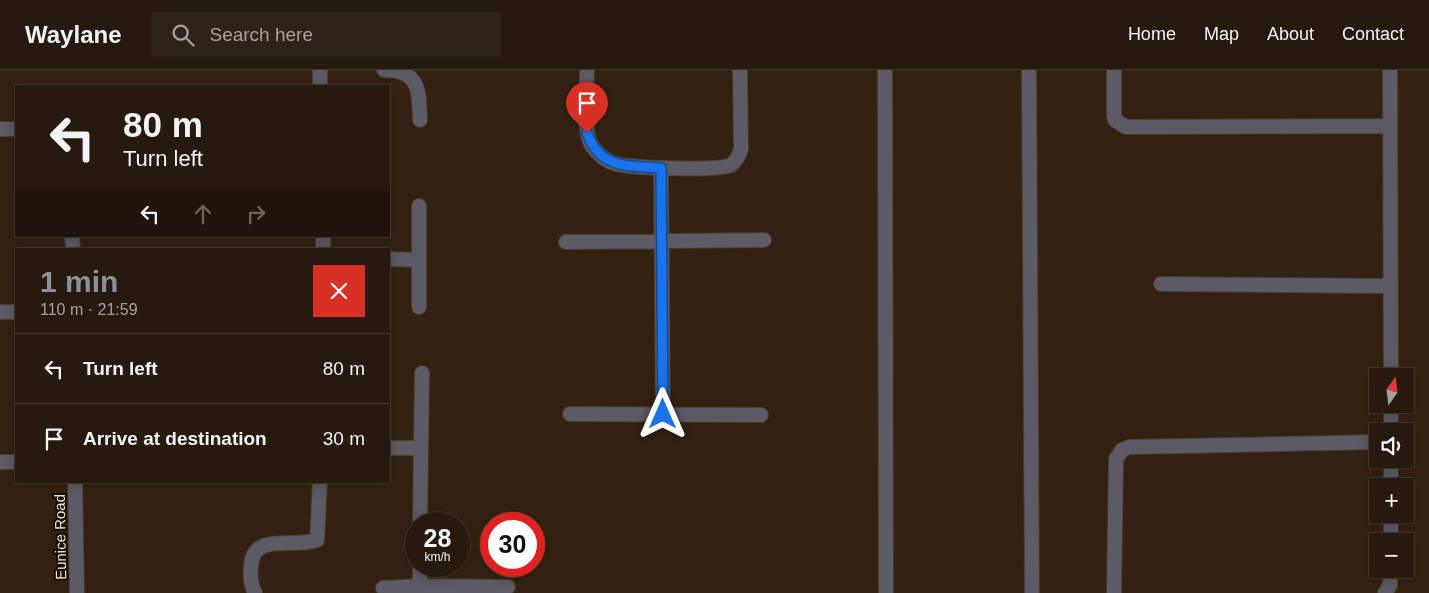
<!DOCTYPE html>
<html lang="en">
<head>
<meta charset="utf-8">
<style>
  body { margin:0; font-family:Helvetica,sans-serif; background:#2e2317; color:#f1f3f6; height:100vh; display:flex; flex-direction:column; font-size:19px; white-space:nowrap }
  * { box-sizing:border-box; margin:0 }
  p { font-size:16px; color:#a4a19e }
  .icon { flex:none; width:28px; height:28px; fill:none; stroke:currentColor; stroke-width:2; stroke-linecap:round; stroke-linejoin:round }
  .map { position:relative; flex:1; overflow:hidden }
  .side { position:absolute; left:15px; top:178px; width:375px; height:235px; display:flex; flex-direction:column; background:#261a0e; border-radius:0px; box-shadow:0 2px 12px #0003,0 0 0 1px #42382e }
  .side>* { flex:none }
  .top-card { position:absolute; left:15px; top:15px; width:375px; height:152px; border-radius:0px; box-shadow:0 2px 12px #0003,0 0 0 1px #42382e; background:#261a0e; color:#f1f3f6; overflow:hidden }
  .needle { width:32px; rotate:14deg }
  .tools { position:absolute; left:1369px; top:298px; display:grid; gap:10px }
  .tools a { display:grid; place-items:center; width:45px; height:45px; border-radius:0px; background:#261a0e; box-shadow:0 2px 12px #0003,0 0 0 1px #42382e; font-size:25px }
  .speed { position:absolute; left:405px; top:442px; display:flex; gap:10px; font-size:25px; font-weight:700; text-align:center }
  .speed>* { display:grid; place-content:center; width:65px; height:65px; border-radius:50%; background:#261a0e; box-shadow:0 2px 12px #0003,0 0 0 1px #42382e; line-height:1 }
  .speed small { font-size:12px; font-weight:400 }
  .speed .limit { border:8px solid #d22; background:#fff; color:#111 }
  .pin { position:absolute; display:grid; place-items:center; width:42px; height:42px; color:#fff; margin:-51px -21px; border-radius:50% 50% 50% 0; rotate:-45deg; box-shadow:0 0 5px #0007 }
  .pin .icon { rotate:45deg }
  .me { position:absolute; width:55px; margin:-28px; rotate:0deg; stroke-linejoin:round; filter:drop-shadow(0 0 4px #0008) }
  .turn { display:flex; align-items:center; gap:18px; height:105px; padding:0 25px; font-size:22px }
  .turn .icon { width:65px; height:65px; stroke-width:2.5 }
  .turn b { display:block; font-size:35px; line-height:42px }
  .lanes { display:flex; align-items:center; height:48px; padding:0 25px; background:#0003; justify-content:center; gap:25px; direction:ltr }
  .lanes .off { opacity:.35 }
  .round { display:grid; place-items:center; flex:none; width:52px; height:52px; border-radius:0px; background:#2e2317 }
  .summary { display:flex; align-items:center; justify-content:space-between; height:85px; padding:0 25px }
  h1 { font-size:30px; font-weight:800; line-height:38px; color:#8c9099 }
  ul { padding:0; list-style:none }
  li { display:flex; align-items:center; gap:15px; height:70px; padding:0 25px; border-top:1px solid #42382e }
  li div { flex:1 }
  li b { display:block; font-size:19px }
  li em { font-style:normal }
  header { display:flex; align-items:center; gap:30px; box-sizing:border-box; height:70px; padding:0 25px; background:#261a0e; border-bottom:1px solid #42382e }
  header strong { font-size:24px }
  nav { display:flex; gap:28px; margin-inline-start:auto; font-size:18px }
  .search { width:350px; height:45px; background:#2e2317; display:flex; align-items:center; gap:12px; box-sizing:border-box; padding:0 18px; border-radius:0px; color:#a4a19e; font-size:19px }
  .map>svg:first-child { display:block }
  .lines { fill:none; stroke-linecap:round; stroke-linejoin:round }
  .minor-casing { stroke:#4d3d2e; stroke-width:16 }
  .minor { stroke:#5b5a65; stroke-width:14 }
  .route-casing { stroke:#114b97; stroke-width:12 }
  .route { stroke:#1a73e8; stroke-width:9 }
  .labels { text-anchor:middle; dominant-baseline:central; stroke-width:4; stroke-linejoin:round; paint-order:stroke }
  .street-label { font-size:15px; fill:#ede1d7; stroke:#150e07 }
</style>
</head>
<body>
<header>
<strong>Waylane</strong>
<div class="search"><svg class="icon" aria-label="search" viewBox="0 0 24 24"><circle cx="10" cy="10" r="6"/><path d="M15 15l6 6"/></svg>Search here</div>
<nav><a>Home</a><a>Map</a><a>About</a><a>Contact</a></nav>
</header>
<div class="map">
<svg width="1429" height="523" viewBox="0 0 1429 523">
  <rect width="100%" height="100%" fill="#332212"/>
  <g class="lines">
    <g class="minor-casing">
      <path id="minor" d="M320,0V16
        M384,0C420,0 419,21 420,50
        M587,0C587,18 582,61 592,76C598,84 607,92 616,94C632,98 719,101 731,95C737,91 739,85 741,79L740,0
        M885,0L886,523
        M1029,0L1032,523
        M1114,0V46L1115,50L1126,57L1390,56
        M1390,0L1391,306
        M0,59H16
        M661,98L663,344
        M419,136V237
        M72,166L73,179
        M323,166V179
        M566,172L764,170
        M389,189L419,190
        M1161,214L1391,216
        M0,242H16
        M570,344L761,345
        M1391,361V334
        M389,378H420
        M1391,389V416
        M0,392H16
        M75,411L77,523
        M420,454L422,303
        M1391,471V444
        M420,516V496
        M383,518L420,516L508,517
        M255,523C250,514 250,505 251,496C253,461 295,479 317,470L320,411
        M1114,523L1116,389L1122,380L1129,377L1378,372
        M1385,523L1390,515L1391,499"/>
    </g>
    <use href="#minor" class="minor"/>
  </g>
  <g class="lines">
    <g class="route-casing">
      <path id="route" d="M587,63C600,99 628,96 661,98L663,344"/>
    </g>
    <use href="#route" class="route"/>
  </g>
  <g class="labels">
    <g class="street-label">
      <text transform="translate(60 467) rotate(-91)">Eunice Road</text>
    </g>
  </g>
</svg>
<div class="tools">
<a><svg class="needle" viewBox="-14 -14 28 28"><path d="M0-13l5 13h-10z" fill="#e53935"/><path d="M0 13l5-13h-10z" fill="#a4a19e"/></svg></a>
<a><svg class="icon" aria-label="sound" viewBox="0 0 24 24"><path d="M4 9h4l5-4v14l-5-4H4zM17 9q2 3 0 6"/></svg></a>
<a>+</a>
<a>−</a>
</div>
<div class="speed"><div>28<small>km/h</small></div><div class="limit">30</div></div>
<div class="pin" style="left:587px;top:63px;background:#d93025"><svg class="icon" aria-label="arrive" viewBox="0 0 24 24"><path d="M6 21V4h12l-3 4 3 4H6"/></svg></div>
<svg class="me" style="left:663px;top:344px" viewBox="-20 -20 40 40"><path d="M0-17L14 15 0 8-14 15z" fill="#1a73e8" stroke="#fff" stroke-width="4"/></svg>
<div class="top-card">
<div class="turn"><svg class="icon" aria-label="left" viewBox="0 0 24 24"><path d="M17 20v-9H6M10 6l-5 5 5 5"/></svg><div><b>80 m</b>Turn left</div></div>
<div class="lanes"><svg class="icon" aria-label="left" viewBox="0 0 24 24"><path d="M17 20v-9H6M10 6l-5 5 5 5"/></svg><svg class="icon off" aria-label="ahead" viewBox="0 0 24 24"><path d="M12 20V5M6 11l6-6 6 6"/></svg><svg class="icon off" aria-label="right" viewBox="0 0 24 24"><path d="M7 20v-9h11M14 6l5 5-5 5"/></svg></div>
</div>
<section class="side">
<div class="summary"><div><h1>1 min</h1><p>110 m · 21:59</p></div><a class="round" style="background:#d93025;color:#fff"><svg class="icon" aria-label="close" viewBox="0 0 24 24"><path d="M6 6l12 12M18 6L6 18"/></svg></a></div>
<ul>
<li><svg class="icon" aria-label="left" viewBox="0 0 24 24"><path d="M17 20v-9H6M10 6l-5 5 5 5"/></svg><div><b>Turn left</b></div><em>80 m</em></li>
<li><svg class="icon" aria-label="arrive" viewBox="0 0 24 24"><path d="M6 21V4h12l-3 4 3 4H6"/></svg><div><b>Arrive at destination</b></div><em>30 m</em></li>
</ul>
</section>
</div>
</body>
</html>
